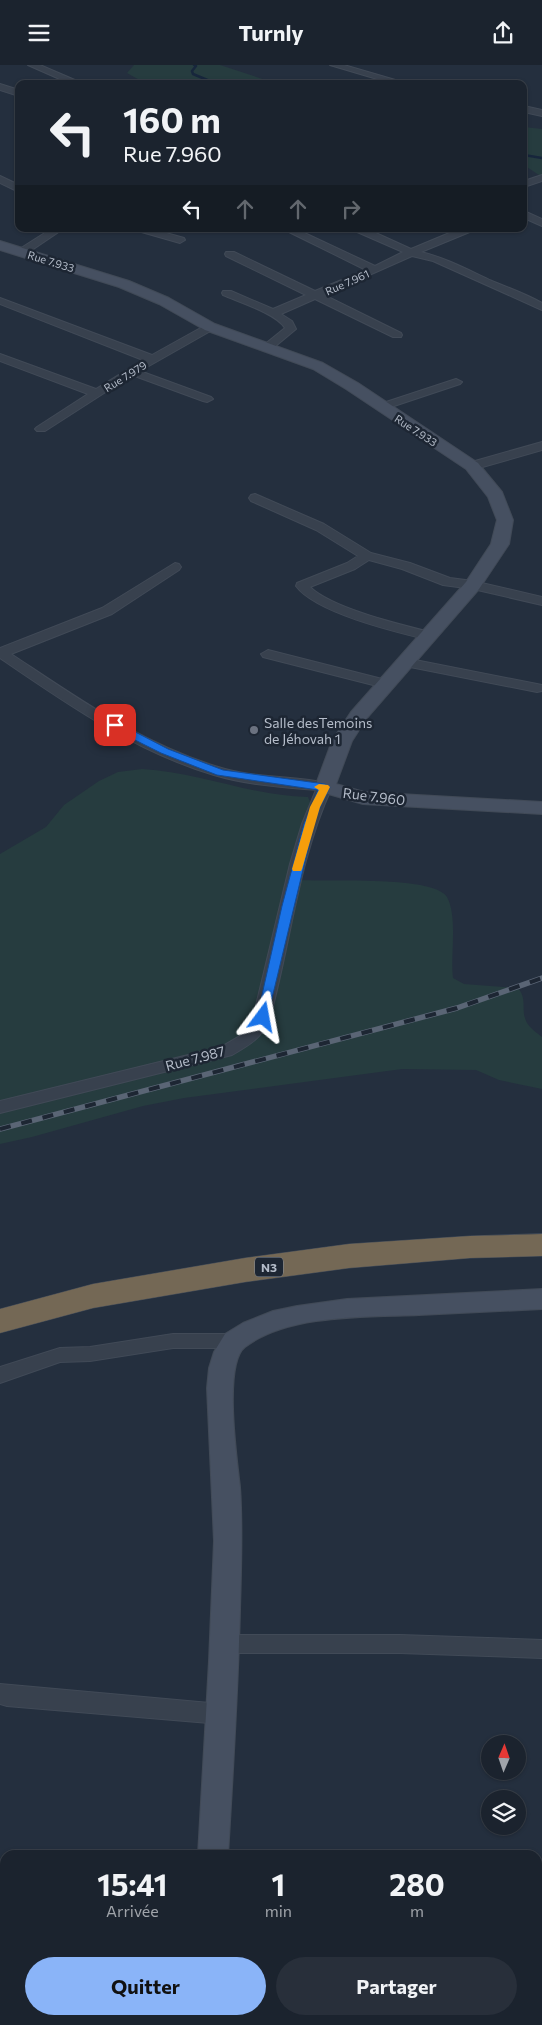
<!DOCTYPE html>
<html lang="fr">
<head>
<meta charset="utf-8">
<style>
  body { margin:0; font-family:Commissioner,sans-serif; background:#282f3a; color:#f1f3f6; height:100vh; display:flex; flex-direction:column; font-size:19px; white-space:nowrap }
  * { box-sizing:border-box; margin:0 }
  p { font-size:16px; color:#a0a4aa }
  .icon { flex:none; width:28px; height:28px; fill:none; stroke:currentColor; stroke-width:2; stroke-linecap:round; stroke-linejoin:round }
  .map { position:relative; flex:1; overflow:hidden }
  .panel { position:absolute; left:0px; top:1785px; width:542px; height:175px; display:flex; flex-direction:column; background:#1b232e; border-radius:15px 15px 0 0; box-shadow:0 1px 4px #0004,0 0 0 1px #39404a }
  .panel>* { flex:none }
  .banner { position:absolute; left:15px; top:15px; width:512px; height:152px; border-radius:10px; box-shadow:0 1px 4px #0004,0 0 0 1px #39404a; background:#1b232e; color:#f1f3f6; overflow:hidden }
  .needle { width:32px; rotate:2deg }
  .buttons { position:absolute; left:481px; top:1670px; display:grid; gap:10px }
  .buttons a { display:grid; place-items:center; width:45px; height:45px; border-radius:50%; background:#1b232e; box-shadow:0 1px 4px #0004,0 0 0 1px #39404a; font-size:25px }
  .pin { position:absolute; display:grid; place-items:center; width:42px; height:42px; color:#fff; margin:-21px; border-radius:10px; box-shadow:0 2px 8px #0006 }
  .me { position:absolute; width:55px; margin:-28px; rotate:13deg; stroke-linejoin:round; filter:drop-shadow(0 0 4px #0008) }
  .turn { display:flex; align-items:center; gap:18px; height:105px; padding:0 25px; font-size:22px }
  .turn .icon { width:65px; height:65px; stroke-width:2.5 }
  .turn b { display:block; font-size:35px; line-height:42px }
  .lanes { display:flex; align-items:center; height:48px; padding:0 25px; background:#0003; justify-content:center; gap:25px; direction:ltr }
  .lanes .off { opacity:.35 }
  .eta { display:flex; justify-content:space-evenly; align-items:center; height:85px; text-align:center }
  .eta b { font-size:30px; font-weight:700; line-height:35px }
  .cta { display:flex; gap:10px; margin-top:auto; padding:10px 25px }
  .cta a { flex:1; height:58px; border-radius:30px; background:#8ab4f8; color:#111; font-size:20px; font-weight:700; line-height:58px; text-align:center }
  .cta a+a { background:#282f3a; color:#f1f3f6 }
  header { display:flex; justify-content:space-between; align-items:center; height:65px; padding:0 25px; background:#1b232e; font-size:22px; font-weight:700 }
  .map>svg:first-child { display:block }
  .green { fill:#263c3f }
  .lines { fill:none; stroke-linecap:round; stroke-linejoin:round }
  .stream { stroke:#17263c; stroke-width:2.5 }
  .street-casing { stroke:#414a57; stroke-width:2 }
  .secondary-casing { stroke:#414a57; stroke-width:2 }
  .highway-casing { stroke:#434c59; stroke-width:1 }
  .street { fill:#38414e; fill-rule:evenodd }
  .secondary { fill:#465061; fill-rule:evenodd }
  .highway { fill:#746855; fill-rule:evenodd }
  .rail-casing { stroke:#5a6575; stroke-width:5.5 }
  .rail { stroke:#1d2633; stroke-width:4; stroke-dasharray:11; stroke-linecap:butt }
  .route { fill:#1a73e8; stroke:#114b97 }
  .slow { fill:#f59e0b }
  .worship-dot { fill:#6b7280; stroke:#1d2633; stroke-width:2 }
  .labels { text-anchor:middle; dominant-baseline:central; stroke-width:5; stroke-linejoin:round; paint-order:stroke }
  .far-street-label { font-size:11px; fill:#b4bcc9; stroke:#1d2633 }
  .shield { fill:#1d2633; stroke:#878f9c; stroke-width:1 }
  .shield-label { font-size:12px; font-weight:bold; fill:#b4bcc9 }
  .poi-label { font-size:14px; fill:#b4bcc9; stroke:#1d2633; text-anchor:start }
  .street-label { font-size:14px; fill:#b4bcc9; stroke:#1d2633 }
</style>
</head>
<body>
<header><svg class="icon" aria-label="menu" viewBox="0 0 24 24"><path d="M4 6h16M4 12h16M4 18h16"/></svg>Turnly<svg class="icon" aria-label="share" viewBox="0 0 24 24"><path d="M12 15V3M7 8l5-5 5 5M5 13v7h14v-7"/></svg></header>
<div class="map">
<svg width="542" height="1960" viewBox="0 0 542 1960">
  <rect width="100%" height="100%" fill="#242f3e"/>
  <path class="green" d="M134,0H220L278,19H140L143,17L127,8Z
    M524,62L542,64V112L524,100Z
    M142,704C198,707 252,731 308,732L311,739L300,815C327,817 434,810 447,832C458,853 450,890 453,913L464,919L518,923C528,935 520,945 527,958C530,963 537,968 542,972V1024L499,1015L476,1005L402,1004L184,1033L143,1041L32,1072L0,1079V789L46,762L64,740L99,716L118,707Z"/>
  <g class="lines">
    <path class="stream" d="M194,0L196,1L192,6L193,9L217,19
      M524,90L542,93"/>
    <g class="street-casing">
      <path id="street" d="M28,0H40L84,19H71Z
        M330,0H344L409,19H394Z
        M0,19L19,25V31L0,25Z
        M524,41L542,45V51L524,47Z
        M542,110V116L524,122V116Z
        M0,111L19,120V127L0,118Z
        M524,146L542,154V161L524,153Z
        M51,164H63L26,189H18L17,187L18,185Z
        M137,164H152L184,173L185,175L180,178L138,166Z
        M283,164H296L375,201L403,187L355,166L354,164H367L411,184L459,164H473L472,166L421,187C446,193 468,205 492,216C509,223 526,229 542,238V245L433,196L412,191L324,230L401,268L402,270L401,272H393L315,234L281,249L292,256L296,264L272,284H264L263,282L264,280L285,263C277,249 239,237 223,230L222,228L223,226H231L273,244L306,230L226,191L225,189L226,187H234L315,226L366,205Z
        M0,233L152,290L206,260H214L215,262L214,264L140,306L211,332L213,334L207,337L203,336L132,310L45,366H37L35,364L37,362L88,329L0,296V289L96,324L143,295L0,239Z
        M456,314L462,317L460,319L385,344L381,345L375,342L377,340Z
        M542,377V385L472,405L466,401L468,398Z
        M255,429L324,459L371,488L410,498L450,513L473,516L542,532V540L473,524L443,520L402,504L369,495L355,504L310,522C333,544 402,560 434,568L436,571L429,575C396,567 316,548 296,521L297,518L347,498L358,491L316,465L251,436L249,433L251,430Z
        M175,498L179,499L181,502L179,505L112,549L11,589C79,634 146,682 225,704C259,714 296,710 330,719L332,722C300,791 292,867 273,941C264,971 258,975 232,990L0,1048V1036L221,982L243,969L253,953L290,799L302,759L316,725C282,722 247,720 214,710C136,687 67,639 0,593V583L102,543Z
        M268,585L390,616L392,619L385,623L263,592L261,589Z
        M405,593L537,619L542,620V626L537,627L400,600L398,597L400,594Z
        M173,1269H233L240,1271L242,1276L240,1281L233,1283H173L90,1296L60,1297L0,1318V1302L60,1283L90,1282Z
        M225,1570H400L542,1575V1593L400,1588H225L218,1586L215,1579L218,1572Z
        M0,1619L221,1639L229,1642L232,1649L229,1656L221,1659L7,1641L0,1639Z"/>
    </g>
    <g class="secondary-casing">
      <path id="secondary" d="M0,176L129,216L169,233L215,259L323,298L358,318L478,398L502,427L513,455L509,479L479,524L366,654L352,676L336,719L364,727L542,737V749L363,739L318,726L315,722L332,676L351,647L466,517L491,479L497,455L488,432L466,404L346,324L313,304L205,265L159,239L119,222L0,185Z
        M542,1224V1244C501,1246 460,1248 419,1250C367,1252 288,1249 245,1282C223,1299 237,1395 240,1422C243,1463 241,1504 240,1545C238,1627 233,1708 228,1790H198L209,1596L214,1476L207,1323L209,1303L214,1287L225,1269L243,1258L273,1246L297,1241L347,1234Z
        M198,1955H230L231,1960H199Z"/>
    </g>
    <g class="highway-casing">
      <path id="highway" d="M542,1169V1191L470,1193L349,1203L245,1217L93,1243L0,1268V1244L93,1219L245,1193L349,1179L470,1171Z"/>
    </g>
    <use href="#street" class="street"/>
    <use href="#secondary" class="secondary"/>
    <use href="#highway" class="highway"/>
    <g class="rail-casing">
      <path id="rail" d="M0,1064L457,943L542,913"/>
    </g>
    <use href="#rail" class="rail"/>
  </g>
  <path class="route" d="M111,658H118L168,684L223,705L325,719L330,722L320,742L314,759L267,954L263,955L257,952L282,841L304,759L318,725L217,710L161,688L111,663Z"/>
  <path class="slow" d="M319,719L328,720L330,722L320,742L302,804L301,806H293L292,804L310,742L319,725L314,722Z"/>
  <circle class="worship-dot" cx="254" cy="665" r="5"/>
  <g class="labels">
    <g class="far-street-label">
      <text transform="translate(51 196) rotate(17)">Rue 7.933</text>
      <text transform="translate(347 217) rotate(-24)">Rue 7.961</text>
      <text transform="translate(125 311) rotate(-32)">Rue 7.979</text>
      <text transform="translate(416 365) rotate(33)">Rue 7.933</text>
    </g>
    <rect class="shield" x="255" y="1192.5" width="28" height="19" rx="4"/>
    <g class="shield-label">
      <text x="269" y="1202">N3</text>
    </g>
    <g class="poi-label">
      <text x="264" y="657">Salle desTemoins<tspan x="264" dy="16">de Jéhovah 1</tspan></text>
    </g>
    <g class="street-label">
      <text transform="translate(374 731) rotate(7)">Rue 7.960</text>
      <text transform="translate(195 993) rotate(-15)">Rue 7.987</text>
    </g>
  </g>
</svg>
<div class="buttons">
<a><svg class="needle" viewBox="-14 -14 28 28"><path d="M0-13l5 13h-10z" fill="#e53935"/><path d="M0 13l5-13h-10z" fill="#a0a4aa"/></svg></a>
<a><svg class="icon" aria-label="layers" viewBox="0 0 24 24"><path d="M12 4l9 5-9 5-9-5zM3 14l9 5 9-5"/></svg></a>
</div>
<div class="pin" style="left:115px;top:660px;background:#d93025"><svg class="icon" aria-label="arrive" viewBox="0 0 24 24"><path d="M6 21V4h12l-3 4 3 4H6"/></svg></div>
<svg class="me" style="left:263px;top:952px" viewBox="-20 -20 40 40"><path d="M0-17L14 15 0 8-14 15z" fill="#1a73e8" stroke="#fff" stroke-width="4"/></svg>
<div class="banner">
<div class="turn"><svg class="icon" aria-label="left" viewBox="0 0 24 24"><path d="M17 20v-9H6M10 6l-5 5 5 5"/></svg><div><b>160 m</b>Rue 7.960</div></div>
<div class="lanes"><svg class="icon" aria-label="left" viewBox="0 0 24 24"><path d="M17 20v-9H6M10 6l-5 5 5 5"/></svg><svg class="icon off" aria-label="ahead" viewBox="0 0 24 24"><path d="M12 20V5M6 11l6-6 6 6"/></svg><svg class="icon off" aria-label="ahead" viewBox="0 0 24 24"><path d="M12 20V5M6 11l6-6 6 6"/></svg><svg class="icon off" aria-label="right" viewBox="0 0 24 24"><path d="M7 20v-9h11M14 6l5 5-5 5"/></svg></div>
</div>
<section class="panel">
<div class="eta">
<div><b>15:41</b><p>Arrivée</p></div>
<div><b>1</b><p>min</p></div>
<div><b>280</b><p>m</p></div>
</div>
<div class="cta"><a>Quitter</a><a>Partager</a></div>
</section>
</div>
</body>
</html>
